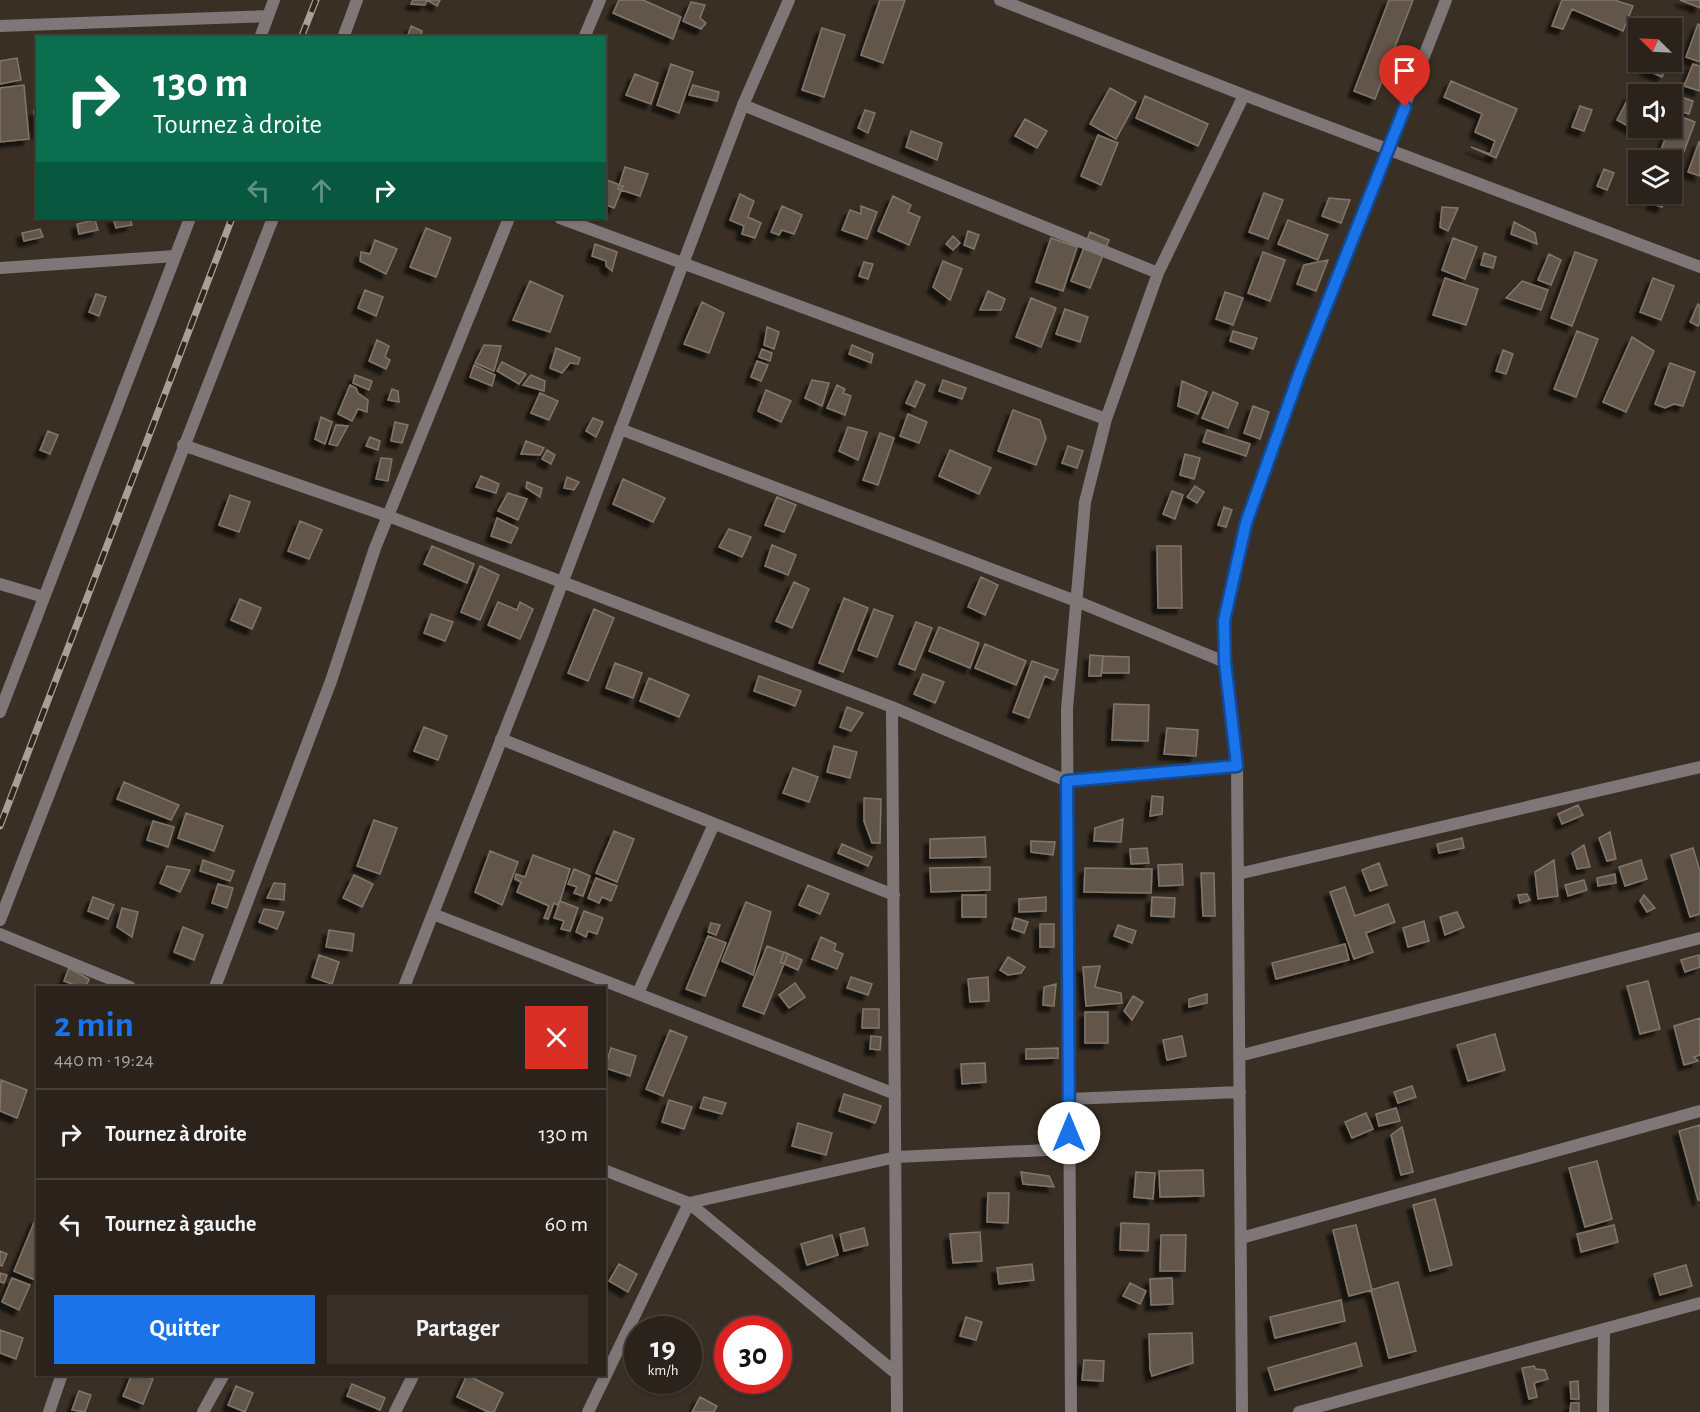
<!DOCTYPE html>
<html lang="fr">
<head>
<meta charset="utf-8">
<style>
  body { margin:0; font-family:"Alegreya Sans",sans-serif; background:#372f28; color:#f1f3f6; height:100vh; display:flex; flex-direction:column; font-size:22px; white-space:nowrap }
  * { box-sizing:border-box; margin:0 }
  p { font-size:20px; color:#a6a4a3 }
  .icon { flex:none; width:33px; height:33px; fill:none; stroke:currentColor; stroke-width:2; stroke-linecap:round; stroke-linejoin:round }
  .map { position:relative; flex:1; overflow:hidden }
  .details { position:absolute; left:36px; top:986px; width:570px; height:390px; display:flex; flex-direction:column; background:#2b231b; border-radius:0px; box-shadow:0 2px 4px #0004,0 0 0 2px #47403a }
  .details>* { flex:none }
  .guide { position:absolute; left:36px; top:36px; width:570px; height:183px; border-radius:0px; box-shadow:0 2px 4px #0004,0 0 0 2px #47403a; background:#0b6e4f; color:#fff; overflow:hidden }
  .needle { width:39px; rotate:294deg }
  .controls { position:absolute; left:1628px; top:18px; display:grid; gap:12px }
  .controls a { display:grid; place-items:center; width:54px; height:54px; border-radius:0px; background:#2b231b; box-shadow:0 2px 4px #0004,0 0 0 2px #47403a; font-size:30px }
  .speed { position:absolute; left:624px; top:1316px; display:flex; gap:12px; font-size:30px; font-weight:700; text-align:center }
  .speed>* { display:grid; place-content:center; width:78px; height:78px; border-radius:50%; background:#2b231b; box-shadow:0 2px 4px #0004,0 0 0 2px #47403a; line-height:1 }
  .speed small { font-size:15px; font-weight:400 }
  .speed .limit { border:9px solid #d22; background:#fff; color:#111 }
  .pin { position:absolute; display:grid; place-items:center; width:51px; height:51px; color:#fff; margin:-62px -26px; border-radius:50% 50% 50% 0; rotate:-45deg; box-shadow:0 0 6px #0007 }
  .pin .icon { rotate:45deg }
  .me { position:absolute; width:66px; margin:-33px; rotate:0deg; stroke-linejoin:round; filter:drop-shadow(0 0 4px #0008) }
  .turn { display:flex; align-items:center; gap:21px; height:126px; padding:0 18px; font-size:27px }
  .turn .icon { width:78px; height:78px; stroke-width:2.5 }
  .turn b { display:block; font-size:42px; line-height:51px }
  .lanes { display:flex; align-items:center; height:57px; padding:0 18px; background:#0003; justify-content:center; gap:30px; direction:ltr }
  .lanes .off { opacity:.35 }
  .round { display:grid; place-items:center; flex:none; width:63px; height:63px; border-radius:0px; background:#372f28 }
  .headline { display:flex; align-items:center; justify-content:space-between; height:102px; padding:0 18px }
  h1 { font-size:36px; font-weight:600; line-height:45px; color:#1a73e8 }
  .cta { display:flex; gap:12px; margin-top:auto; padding:12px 18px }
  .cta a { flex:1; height:69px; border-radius:0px; background:#1a73e8; color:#fff; font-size:24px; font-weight:600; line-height:69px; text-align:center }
  .cta a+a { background:#372f28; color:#f1f3f6 }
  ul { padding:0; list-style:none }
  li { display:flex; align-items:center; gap:18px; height:90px; padding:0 18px; border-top:2px solid #47403a }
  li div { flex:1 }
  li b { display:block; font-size:22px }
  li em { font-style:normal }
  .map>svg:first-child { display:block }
  .building { fill:#62574b; stroke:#827669; stroke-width:1.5; filter:url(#shadow) }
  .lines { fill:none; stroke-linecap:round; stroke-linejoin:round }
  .street { stroke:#7f7677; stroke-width:12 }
  .rail-casing { stroke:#a8a097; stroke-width:7 }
  .rail { stroke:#2f251a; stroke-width:4.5; stroke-dasharray:14; stroke-linecap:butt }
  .route-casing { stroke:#114b97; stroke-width:15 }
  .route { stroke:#1a73e8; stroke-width:10 }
</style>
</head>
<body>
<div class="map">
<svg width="1700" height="1412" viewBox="0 0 1700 1412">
  <defs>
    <filter id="shadow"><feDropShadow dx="-5.5" dy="5.5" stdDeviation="1.5" flood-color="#0009"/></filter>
  </defs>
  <rect width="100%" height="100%" fill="#392f24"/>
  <path class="building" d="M413,0H427L425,5L411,4Z
    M427,0H440L437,6Z
    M619,0H643L681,17L673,39L613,13Z
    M880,0H905L883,63L861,55Z
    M1389,0H1413L1375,99L1354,91Z
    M1562,0H1614L1633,6L1623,31L1572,9L1563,29L1552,26Z
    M1680,0H1700V8Z
    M691,2L705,5L700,18L706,23L701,29L683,21Z
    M1698,24L1700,25V62L1686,57Z
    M411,26L422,31L420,38H407Z
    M822,28L845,35L824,97L802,90Z
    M17,58L21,80L0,84V61Z
    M1650,62H1669L1662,77L1646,70Z
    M671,64L693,72L679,113L657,105Z
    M1693,64L1700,66V91L1684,86Z
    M635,74L658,83L651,104L626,95Z
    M1451,81L1517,109L1496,158L1471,147L1490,154L1495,141L1475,132L1482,114L1444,97Z
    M24,85L29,139L0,142V88Z
    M693,85L719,92L717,101L689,95Z
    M1110,88L1136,102L1116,139L1090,124Z
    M1657,89L1693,101L1689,114L1671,108V94H1656Z
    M1630,95L1638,99V124L1635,130L1617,120Z
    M1145,96L1208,124L1198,146L1136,118Z
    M1580,106L1592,110L1584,131L1572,127Z
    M38,110V133H37L34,111Z
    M865,110L875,113L868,133L858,128Z
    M1674,114L1695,122L1679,165L1671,162V160L1658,158L1669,128H1671Z
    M1025,119L1047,131L1037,148L1015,136Z
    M911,131L942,143L937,160L906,147Z
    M1098,135L1118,143L1101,185L1081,176Z
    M1699,142H1700V176L1688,172Z
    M625,167L648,174L640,196L618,189Z
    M1604,169L1614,173L1607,190L1597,186Z
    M604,179L623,186L614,208L604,204Z
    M1264,193L1283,200L1268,239L1249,232Z
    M740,194L754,201L748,217L761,223L755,238L742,234L744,226L730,220Z
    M1654,194H1667L1662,207L1652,204Z
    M893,196L911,205L908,212L920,217L909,245L878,231Z
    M1329,198L1350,200L1341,223L1322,216Z
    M782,206L802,215L794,234L782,230L779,235L771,232Z
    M861,206L877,212L867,239L842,230L850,210L861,214Z
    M1442,207L1458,208L1448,231L1440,227Z
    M113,218H130L132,225L116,228Z
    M95,220L98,230L79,234L77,224Z
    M1288,220L1328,235L1318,260L1278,244Z
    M1514,222L1535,233L1537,244L1511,234Z
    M426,228L451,238L436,277L410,267Z
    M40,229L43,237L24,241L22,233Z
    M968,231L979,235L974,249L964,245Z
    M1090,232L1109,240L1090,288L1071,281Z
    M953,236L960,243L953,250L946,244Z
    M1051,238L1077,247L1063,291L1036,282Z
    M1453,238L1477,247L1465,279L1442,270Z
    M375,240L397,249L386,274L360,261L361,252L370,254Z
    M595,244L617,252L612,271L606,266V261L592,256Z
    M1263,252L1285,260L1270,301L1248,293Z
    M1575,252L1597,260L1572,326L1551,318Z
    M1484,253L1496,257L1493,268L1481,265Z
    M1549,254L1561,260L1551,285L1538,280Z
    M1328,260L1316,291L1297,284L1304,265Z
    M943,261L962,269L950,300L933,287Z
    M864,262L873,264L868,279L859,276Z
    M1445,278L1478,289L1466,325L1433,315Z
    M1653,278L1674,286L1661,320L1640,312Z
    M530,281L563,296L550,332L513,320Z
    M1522,281L1548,290L1541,310L1506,298Z
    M365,290L383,297L376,316L358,308Z
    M988,291L1005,299L1001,310H980Z
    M1225,292L1243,298L1233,325L1216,319Z
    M96,294L106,297L99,316L89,312Z
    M1031,298L1056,308L1041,347L1016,337Z
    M702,302L724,313L709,353L684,344Z
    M1698,304L1700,306V322L1698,326L1690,322Z
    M1065,309L1088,317L1080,342L1056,334Z
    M767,327L779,332L774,349L764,345Z
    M1233,331L1257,338L1253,349L1230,341Z
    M1577,331L1598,339L1576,397L1554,389Z
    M1632,337L1654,351L1626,412L1603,402Z
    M377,340L389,346L385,357L390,360L386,369L369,361Z
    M484,345L501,346L494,371L475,363Z
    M852,345L873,354L871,363L849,354Z
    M556,348L580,358L578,364L570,363L562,373L550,368Z
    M762,349L772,353L770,361L759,357Z
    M1503,350L1513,354L1506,374L1496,371Z
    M757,361L768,365L761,381L751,377Z
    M502,362L526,374L519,384L497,371Z
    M1670,363L1695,372L1683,406L1674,404L1665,408L1655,404Z
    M474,365L495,375L492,386L470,377Z
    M355,375L372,381L369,390L353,383Z
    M531,375L545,381L544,391L523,385Z
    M812,380L829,383L822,406L805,398Z
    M943,380L966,388L962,399L939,391Z
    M916,381L925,385L915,407L906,403Z
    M1182,381L1207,392L1198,414L1178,406Z
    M350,385L356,388L358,393L368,400L367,412L358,409L352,421L338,414Z
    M837,385L845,389L843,393L851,396L845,415L827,408Z
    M392,389L398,391L399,402L388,400Z
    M766,390L791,401L781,422L758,411Z
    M1213,392L1238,403L1228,428L1202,418Z
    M540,393L558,401L549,420L531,413Z
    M1253,406L1269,412L1260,439L1244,433Z
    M1013,410L1040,420L1046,438L1036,465L998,451Z
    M908,414L927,422L919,443L900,436Z
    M321,417L332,422L325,444L315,439Z
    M593,418L603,422L596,437L586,431Z
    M395,422L408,425L402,443L391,441Z
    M336,425L348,426L337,446L329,444Z
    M848,427L867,432L858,460L839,451Z
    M1207,430L1250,444L1246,456L1203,442Z
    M48,431L58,435L50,454L40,450Z
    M880,433L894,438L878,485L863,480Z
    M370,437L380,441L378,450L366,446Z
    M526,441L544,448L540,455L521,454Z
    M1068,446L1083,451L1077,468L1062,463Z
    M547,450L555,455L551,464L542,459Z
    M950,450L991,468L979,494L939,476Z
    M1185,454L1200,458L1194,479L1180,475Z
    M381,458L392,459L388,481L376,479Z
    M481,476L499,484L496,493L476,487Z
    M567,477L579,482L574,490L564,488Z
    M623,479L665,498L653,522L613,504Z
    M527,482L542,488L540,497L526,488Z
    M1195,486L1204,492L1197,503L1187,497Z
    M1172,491L1183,495L1175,519L1163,514Z
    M508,493L527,499L518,520L498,511Z
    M230,495L250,502L239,532L219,525Z
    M777,497L796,505L784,532L765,525Z
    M1224,507L1232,510L1226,527L1218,525Z
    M497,518L518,528L511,543L491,536Z
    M300,521L322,530L309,559L288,551Z
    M729,529L751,537L742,557L719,547Z
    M772,545L796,555L788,575L765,566Z
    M432,546L474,564L467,583L424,564Z
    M1157,546H1181L1182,608H1158Z
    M480,566L499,575L480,620L461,612Z
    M981,577L998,585L985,615L968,607Z
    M794,582L809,589L792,628L776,621Z
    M844,598L868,608L843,672L819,663Z
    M240,599L261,608L252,629L231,620Z
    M498,602L517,610L520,602L533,609L520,639L488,625Z
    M594,609L614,618L588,681L568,673Z
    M874,609L893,616L877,657L858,650Z
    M431,614L453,622L445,641L424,633Z
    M916,622L932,628L915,670L899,664Z
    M939,627L979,643L970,668L929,651Z
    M985,644L1026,661L1016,685L975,668Z
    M1090,655L1103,656L1101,676H1089Z
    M1103,656L1129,657V673H1102Z
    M1032,661L1058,670L1054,680L1045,676L1029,718L1013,712Z
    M615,663L642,673L633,698L606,688Z
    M923,674L944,682L935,703L914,694Z
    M759,676L801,691L795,706L754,691Z
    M649,678L689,695L679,717L640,701Z
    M1114,704L1149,705L1148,741L1112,740Z
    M847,707L863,713L851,731L840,727Z
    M424,727L447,736L438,760L414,751Z
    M1167,728L1198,730L1196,756L1164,754Z
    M834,746L857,752L850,778L827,772Z
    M793,768L818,777L809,802L783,793Z
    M124,782L179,805L171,820L117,799Z
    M1152,796L1163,797L1162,814L1150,816Z
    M864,798L881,799L880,843H872L864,821Z
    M1578,805L1583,815L1562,824L1558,814Z
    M186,813L223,826L214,851L178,838Z
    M1123,819L1121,842L1094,841L1095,828Z
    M374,820L397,828L380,874L357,866Z
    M153,821L174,827L168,847L147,840Z
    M614,831L634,839L617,882L596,873Z
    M1610,832L1616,859L1607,861L1599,838Z
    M985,837L986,857L930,858V839Z
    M1462,838L1464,848L1439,853L1437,844Z
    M1031,841L1055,842L1053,855L1031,852Z
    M842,844L872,857L868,866L838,853Z
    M1584,845L1590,867L1577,869L1572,853Z
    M1147,848L1149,863L1131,864L1130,849Z
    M1693,848L1700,871V914L1690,917L1671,855Z
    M490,851L518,862L502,905L475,892Z
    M533,855L570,869L560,901L557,905L554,903L548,919L544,918L549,906L517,892L521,882L515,879L516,874L525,877Z
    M203,860L234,871L230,881L200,871Z
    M1554,860L1558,896L1538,899L1535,872Z
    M1641,860L1647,879L1625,886L1619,867Z
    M1379,863L1387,885L1370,891L1362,870Z
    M1182,864L1183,885L1159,886L1158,865Z
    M167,866L190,870L180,892L160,883Z
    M990,867V890L931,892L930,868Z
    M1085,868L1152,869L1151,893L1084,892Z
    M574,869L590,876L583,896L574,893L577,887L568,884Z
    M1201,873H1214L1215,916H1203Z
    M1615,874L1616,883L1598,886L1597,878Z
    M354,875L373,884L362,907L343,898Z
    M596,878L617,886L611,901L602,897L599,903L588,898Z
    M1584,880L1587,890L1568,896L1565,885Z
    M274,883L285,884L284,900L267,898Z
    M218,884L233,888L227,908L212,903Z
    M808,885L829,894L820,914L799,905Z
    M1345,887L1355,916L1388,904L1395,922L1366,933L1373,952L1354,959L1330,892Z
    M1527,894L1530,900L1520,903L1518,895Z
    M962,895H986V917H962Z
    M1644,895L1655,908L1647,912L1640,901Z
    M93,897L114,905L108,919L88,911Z
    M1046,897V911L1019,912V899Z
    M1152,897L1175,898L1174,917L1151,916Z
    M560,901L578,908L570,931L561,929L564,921L554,918Z
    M746,902L771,912L753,975L722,961Z
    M122,908L138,912L132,937L117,927Z
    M264,909L284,912L277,929L259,922Z
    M584,911L603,918L597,934L588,931L586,937L576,932Z
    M1457,912L1464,927L1445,935L1440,917Z
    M1015,918L1028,922L1024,933L1012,929Z
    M1424,921L1429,941L1408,947L1403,928Z
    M711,923L720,925L716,935L708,932Z
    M1040,924H1054V947H1040Z
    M1118,925L1136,931L1132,943L1114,936Z
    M183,927L203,935L194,960L174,952Z
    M329,930L354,934L352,951L326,947Z
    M708,936L726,943L705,996L686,989Z
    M821,937L836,944L834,950L843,954L837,969L812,959Z
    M1345,944L1349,960L1276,979L1272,963Z
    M767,946L788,954L764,1014L743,1006Z
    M784,952L802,960L798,970L780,962Z
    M319,955L339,962L332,984L312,977Z
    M1699,955L1700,967L1685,972L1681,960Z
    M1008,957L1025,967L1021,973L1008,975L1000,970Z
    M1100,966L1095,987L1121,993L1122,1003L1086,1006L1083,967Z
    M69,968L89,979L86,987H80L64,981Z
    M851,977L872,984L868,995L847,988Z
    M988,977L989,1001L970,1002L968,979Z
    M1648,981L1660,1029L1640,1034L1627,986Z
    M795,983L805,997L789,1008L779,995Z
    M1056,984L1054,1006L1043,1005L1044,987Z
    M1207,994V1003L1189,1007V999Z
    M1133,996L1143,1002L1132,1020L1124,1011Z
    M863,1009H879V1028H862Z
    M1085,1012H1108V1043H1085Z
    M1700,1018V1055L1694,1057L1698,1061L1684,1065L1674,1026Z
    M670,1030L687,1037L663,1096L646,1089Z
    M1495,1034L1505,1070L1468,1081L1457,1045Z
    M871,1036L881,1037L880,1050L870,1049Z
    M1182,1036L1186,1056L1167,1060L1163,1040Z
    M611,1048L636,1056L630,1076L605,1068Z
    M1058,1048V1058L1026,1059V1049Z
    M985,1063L986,1082L962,1084L961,1064Z
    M1,1080L27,1090L17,1118L0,1111Z
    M1412,1086L1416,1097L1398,1103L1394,1092Z
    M844,1094L881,1106L875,1123L839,1111Z
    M704,1097L726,1103L722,1114L700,1108Z
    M669,1100L692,1107L684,1129L662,1122Z
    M1396,1108L1400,1121L1379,1126L1376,1114Z
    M1366,1113L1373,1129L1352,1138L1345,1122Z
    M798,1123L832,1133L826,1155L792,1146Z
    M1700,1125V1200H1698L1679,1131Z
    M1402,1127L1413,1172L1401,1175L1391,1135Z
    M1597,1161L1612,1219L1585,1227L1569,1168Z
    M1203,1170L1204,1196L1160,1197L1159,1171Z
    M1021,1172L1049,1176L1054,1187L1023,1184Z
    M1136,1172L1155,1173L1153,1199L1134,1197Z
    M988,1193H1009L1008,1223L987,1222Z
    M1435,1199L1452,1265L1430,1271L1413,1205Z
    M36,1218L38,1219V1275L35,1280L14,1271Z
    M1121,1223L1149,1224L1148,1251L1120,1250Z
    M1356,1225L1372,1290L1349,1296L1333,1230Z
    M1614,1225L1618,1242L1581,1252L1577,1234Z
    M864,1228L868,1245L844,1251L840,1234Z
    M980,1232L982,1261L953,1263L950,1234Z
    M832,1235L838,1255L807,1265L801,1244Z
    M1161,1235H1186L1185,1271H1160Z
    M0,1251L7,1254L2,1266L0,1265Z
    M619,1264L637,1274L628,1292L609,1281Z
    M1032,1264L1034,1280L999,1284L997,1268Z
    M1686,1265L1692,1286L1660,1295L1654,1274Z
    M0,1273L7,1275L4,1283L0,1282Z
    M12,1278L30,1285L19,1310L2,1302Z
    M1172,1278L1173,1304L1151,1305L1150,1279Z
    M1398,1282L1416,1351L1389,1358L1371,1290Z
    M1130,1283L1146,1291L1140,1304L1123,1296Z
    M1341,1300L1345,1321L1275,1338L1270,1317Z
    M966,1317L982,1322L976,1340L960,1336Z
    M0,1330L23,1338L16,1359L0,1353Z
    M1192,1333L1193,1363L1152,1376L1150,1369L1149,1334Z
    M1356,1343L1362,1366L1275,1390L1268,1368Z
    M1084,1360L1104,1361L1103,1381L1082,1380Z
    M1534,1366L1536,1369L1545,1370L1548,1379L1534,1383L1537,1397L1529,1399L1522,1368Z
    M132,1374H138L153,1379L143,1404L123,1396Z
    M467,1375L503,1393L494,1412H488L457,1397Z
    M1578,1381L1579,1399H1571L1570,1382Z
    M352,1384L385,1398L380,1410L347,1396Z
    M236,1386L253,1393L245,1412L228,1405Z
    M79,1391L91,1395L85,1412L72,1410Z
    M700,1397L717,1406L714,1412H692Z
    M1571,1403H1579V1412H1570Z"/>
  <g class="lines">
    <path class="street" d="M1000,0L1244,95L1700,267
      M0,26L268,16
      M260,38L274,0
      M343,38L357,0
      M584,38L600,0
      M743,105L1158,273
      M560,218L1106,419
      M0,268L175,256
      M620,429L1076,601L1225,662
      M183,445L388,516L892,707L1067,781L1237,766
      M0,584L44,597
      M892,707L897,1412
      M0,712L190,218
      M501,739L894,895
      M1238,874L1700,767
      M433,914L895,1094
      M0,920L273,218
      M0,934L130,987
      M215,987L331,681L375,548L509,218
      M404,987L541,639L743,105L789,0
      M638,993L714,824
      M1239,1056L1700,938
      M1069,1099L1240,1092
      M604,1170L689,1203L897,1374
      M1241,1238L1700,1111
      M49,1412L62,1374
      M203,1412L224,1374
      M395,1412L414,1374
      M588,1412L689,1203L896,1157L1069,1149
      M1071,1412L1067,709L1085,502L1106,419L1158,273L1244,95
      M1242,1412L1237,766L1225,662L1224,621L1246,523L1300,372L1446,0
      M1299,1412L1700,1303
      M1603,1412L1604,1329"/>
    <g class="rail-casing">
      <path id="rail" d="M301,38L316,0
        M0,826L232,218"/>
    </g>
    <use href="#rail" class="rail"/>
  </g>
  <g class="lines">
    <g class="route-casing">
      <path id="route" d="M1069,1133L1067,781L1237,766L1225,662L1224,621L1246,523L1300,372L1405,107"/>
    </g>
    <use href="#route" class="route"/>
  </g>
</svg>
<div class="controls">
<a><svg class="needle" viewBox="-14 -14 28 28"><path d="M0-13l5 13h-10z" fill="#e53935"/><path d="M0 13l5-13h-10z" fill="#a6a4a3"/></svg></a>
<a><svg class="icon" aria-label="sound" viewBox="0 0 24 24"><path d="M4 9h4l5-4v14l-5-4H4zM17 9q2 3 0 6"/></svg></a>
<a><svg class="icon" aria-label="layers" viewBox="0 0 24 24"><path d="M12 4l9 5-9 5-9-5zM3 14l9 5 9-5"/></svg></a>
</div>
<div class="speed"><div>19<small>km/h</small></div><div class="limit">30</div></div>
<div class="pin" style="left:1405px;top:107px;background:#d93025"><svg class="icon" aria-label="arrive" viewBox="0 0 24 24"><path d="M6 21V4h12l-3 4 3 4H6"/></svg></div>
<svg class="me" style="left:1069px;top:1133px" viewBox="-20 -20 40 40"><circle r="19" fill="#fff"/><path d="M0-13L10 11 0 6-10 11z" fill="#1a73e8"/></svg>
<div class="guide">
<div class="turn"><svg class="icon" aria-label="right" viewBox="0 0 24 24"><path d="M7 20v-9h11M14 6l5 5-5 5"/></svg><div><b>130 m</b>Tournez à droite</div></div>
<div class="lanes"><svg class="icon off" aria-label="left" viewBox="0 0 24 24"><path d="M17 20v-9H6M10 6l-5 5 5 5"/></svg><svg class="icon off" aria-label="ahead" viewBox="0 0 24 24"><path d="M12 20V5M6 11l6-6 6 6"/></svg><svg class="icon" aria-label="right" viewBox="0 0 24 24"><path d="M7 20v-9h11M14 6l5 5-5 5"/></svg></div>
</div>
<section class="details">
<div class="headline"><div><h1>2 min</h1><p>440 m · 19:24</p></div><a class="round" style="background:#d93025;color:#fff"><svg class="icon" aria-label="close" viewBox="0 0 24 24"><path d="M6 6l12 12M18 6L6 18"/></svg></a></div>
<ul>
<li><svg class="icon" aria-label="right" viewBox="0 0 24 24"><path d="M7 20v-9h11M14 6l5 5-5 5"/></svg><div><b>Tournez à droite</b></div><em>130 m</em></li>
<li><svg class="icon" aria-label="left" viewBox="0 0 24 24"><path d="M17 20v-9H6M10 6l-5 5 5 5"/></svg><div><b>Tournez à gauche</b></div><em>60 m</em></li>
</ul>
<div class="cta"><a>Quitter</a><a>Partager</a></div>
</section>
</div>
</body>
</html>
